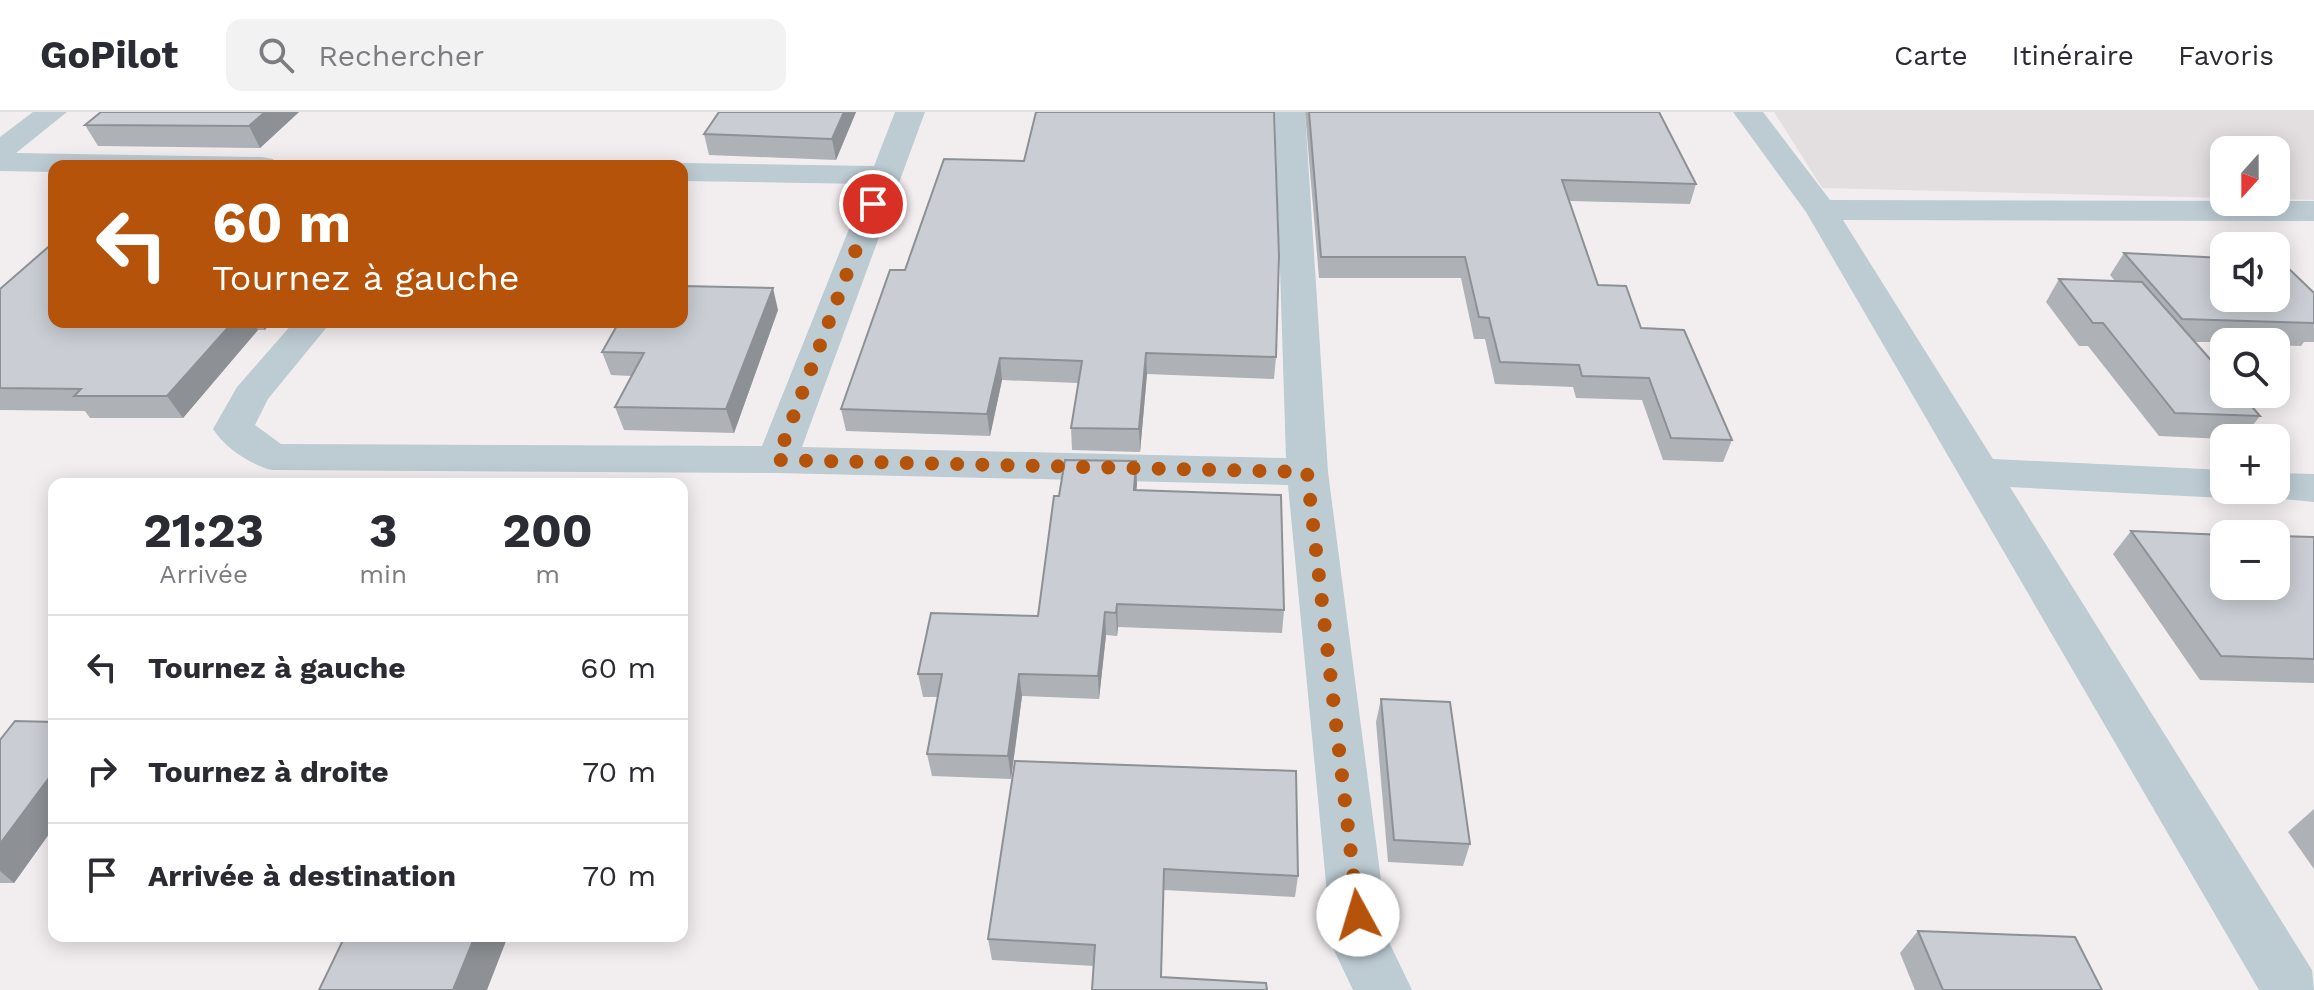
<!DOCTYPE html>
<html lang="fr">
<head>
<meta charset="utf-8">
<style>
  body { margin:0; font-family:"Work Sans",sans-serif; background:#f2f2f3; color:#2b2b33; height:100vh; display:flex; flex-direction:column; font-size:30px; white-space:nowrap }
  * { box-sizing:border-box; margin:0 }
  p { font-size:26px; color:#7c7c81 }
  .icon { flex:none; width:44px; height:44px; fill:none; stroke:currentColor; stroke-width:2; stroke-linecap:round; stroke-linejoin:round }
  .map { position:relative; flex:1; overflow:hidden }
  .sheet { position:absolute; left:48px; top:366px; width:640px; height:464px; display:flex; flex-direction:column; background:#fff; border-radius:16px; box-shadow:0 4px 20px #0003 }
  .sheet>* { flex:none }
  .hud { position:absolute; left:48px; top:48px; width:640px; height:168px; border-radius:16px; box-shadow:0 4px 20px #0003; background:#b45309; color:#fff; overflow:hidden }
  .needle { width:52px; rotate:201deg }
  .controls { position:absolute; left:2210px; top:24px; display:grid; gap:16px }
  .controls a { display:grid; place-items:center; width:80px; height:80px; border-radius:16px; background:#fff; box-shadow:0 4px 20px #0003; font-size:40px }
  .pin { position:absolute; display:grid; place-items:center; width:68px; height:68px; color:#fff; margin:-34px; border:4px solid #fff; border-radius:50%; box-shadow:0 2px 8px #0007 }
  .me { position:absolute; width:88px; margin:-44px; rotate:354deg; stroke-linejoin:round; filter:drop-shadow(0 0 6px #0008) }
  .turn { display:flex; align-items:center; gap:28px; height:168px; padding:0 32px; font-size:36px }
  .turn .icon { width:104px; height:104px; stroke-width:2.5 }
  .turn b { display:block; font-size:56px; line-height:68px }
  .eta { display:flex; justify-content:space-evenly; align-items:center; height:136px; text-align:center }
  .eta b { font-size:48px; font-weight:700; line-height:56px }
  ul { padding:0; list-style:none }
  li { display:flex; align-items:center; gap:24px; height:104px; padding:0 32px; border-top:2px solid #e1e1e2 }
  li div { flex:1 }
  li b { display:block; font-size:30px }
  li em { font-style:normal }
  header { display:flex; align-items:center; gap:48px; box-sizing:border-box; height:112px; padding:0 40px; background:#fff; border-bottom:2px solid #e1e1e2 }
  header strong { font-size:38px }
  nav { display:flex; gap:44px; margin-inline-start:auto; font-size:28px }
  .search { width:560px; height:72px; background:#f2f2f3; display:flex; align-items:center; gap:20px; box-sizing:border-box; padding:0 28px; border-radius:16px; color:#7c7c81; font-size:30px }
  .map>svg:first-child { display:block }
  .education { fill:#e3dfe1 }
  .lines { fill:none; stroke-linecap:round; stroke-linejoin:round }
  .minor { fill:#bdcbd3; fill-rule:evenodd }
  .wall { fill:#aeb1b6 }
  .shaded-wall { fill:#8d9094 }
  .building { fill:#caced4; stroke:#8d9094; stroke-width:2 }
  .route { stroke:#b45309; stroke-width:14; stroke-dasharray:0 25.2 }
</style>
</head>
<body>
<header>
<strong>GoPilot</strong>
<div class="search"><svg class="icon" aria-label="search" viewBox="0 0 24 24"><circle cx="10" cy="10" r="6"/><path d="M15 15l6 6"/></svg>Rechercher</div>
<nav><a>Carte</a><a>Itinéraire</a><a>Favoris</a></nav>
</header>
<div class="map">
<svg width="2314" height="878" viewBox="0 0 2314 878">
  <rect width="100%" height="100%" fill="#f2eeef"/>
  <path class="education" d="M1774,0H2314V88L2276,87V38H2224V86L1822,76Z"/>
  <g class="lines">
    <path class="minor" d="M33,0H67L16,41L262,45L273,47L277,54H54V60L0,59V25Z
      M895,0H925L802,335L1286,346L1275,0H1305L1328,360L1389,830L1412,878H1353L1332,834L1288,373L777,361L272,358C251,353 225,336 213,317L237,275L294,210H331L268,287L255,313L281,332L762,334L867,72L682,69V54H671L682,51L874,54Z
      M1733,0H1763L1830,88L2314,89V109L1843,108L1993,347L2224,358V378H2241L2224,386L2010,375L2312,858L2314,878H2259L1806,100Z
      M2276,361L2314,362V390L2261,385L2257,378H2276Z"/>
  </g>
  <path class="wall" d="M299,0L260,36L98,34L85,13Z
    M719,0H856L836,48L709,43L704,22Z
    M1305,0H1659L1696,72L1690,92L1569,89L1598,173L1641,216L1732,328L1723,350L1663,348L1642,288L1576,286L1573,275L1495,272L1485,227H1474L1461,166H1319Z
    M2124,141L2314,181V230H2304L2301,234L2276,233V230H2195L2260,304L2243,326L2224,327L2159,324L2088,234H2079L2046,190L2059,167L2115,169L2110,163Z
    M890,158L1276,245L1274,267L1147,262L1140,340L1072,338L1071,316L1078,271L1002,268L990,324L846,319L841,297Z
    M0,177L54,210H271L265,218H258L183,306H90L85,299L0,298Z
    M778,198L734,321L624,318L615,295L631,264L611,263L602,240Z
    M1137,372L1136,378L1284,498L1282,521L1118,515L1117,524L1106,523L1099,587L1022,584L1011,667L932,664L927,642L938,585H923L918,562L1038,504L1059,384Z
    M2131,419L2314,425V571L2200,568L2113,442Z
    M1381,587L1470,732L1463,754L1388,750L1376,610Z
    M54,610V715L14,771H0V628Z
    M1015,649L1298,764L1295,785L1164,778L1092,878L1094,854L992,848L988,827Z
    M2314,697V757L2288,720Z
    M1918,819L2102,878H1915L1900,841Z"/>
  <path class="shaded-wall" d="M265,0H299L260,36L249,14Z
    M844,0H856L836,48L832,27Z
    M773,176L778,198L734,321L726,297Z
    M233,210H254L258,218L183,306L167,284Z
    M260,210H271L265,218Z
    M1146,241L1147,262L1140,340L1139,317Z
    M1000,246L1002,268L990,324L987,302Z
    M1136,349L1137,372L1134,401V378Z
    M1117,492L1118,515L1117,524L1116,501Z
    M1105,500L1106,523L1099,587L1098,564Z
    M1019,562L1022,584L1011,667L1008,644Z
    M54,659V715L14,771L0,759V732Z
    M475,824H508L487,878H453Z"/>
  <path class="building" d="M101,0H265L249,14L85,13Z
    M719,0H844L832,27L704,22Z
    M1036,0H1274L1279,144L1276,245L1146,241L1139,317L1071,316L1082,249L1000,246L987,302L841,297L890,158H905L944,47L1024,49Z
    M1309,0H1659L1696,72L1562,68L1598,173L1626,174L1641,216L1684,218L1732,328L1671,326L1649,266L1582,264L1579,253L1500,250L1489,206L1479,205L1465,145H1321Z
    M54,130V210H233L167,284H74L81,277L0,276V177Z
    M2124,141L2224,146V186H2276V148H2280L2314,181V211L2182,207Z
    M2059,167L2142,170L2224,263V282H2241L2260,304L2175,301L2103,211H2093Z
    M682,174L773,176L726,297L615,295L644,241L602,240L619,210H682Z
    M1065,348L1136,349L1134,378L1281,383L1284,498L1117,492L1116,501L1105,500L1098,564L1019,562L1008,644L927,642L942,562H918L931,501L1038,504L1054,384H1059Z
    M236,370H313L312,372H235Z
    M2131,419L2224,423V474H2276V424L2314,425V547L2221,544Z
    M1381,587L1450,590L1470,732L1394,728Z
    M15,609L54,610V659L0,732V628Z
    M1015,649L1296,659L1298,764L1164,757L1161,865L1266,871L1267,878H1092L1095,833L988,827Z
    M1918,819L2075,825L2102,878H1943Z
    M345,824H475L453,878H319Z"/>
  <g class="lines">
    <path class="route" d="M873,92L777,348L1307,360L1358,803"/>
  </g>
</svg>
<div class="controls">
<a><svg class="needle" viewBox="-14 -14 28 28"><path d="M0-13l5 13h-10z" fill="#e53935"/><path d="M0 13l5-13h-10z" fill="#7c7c81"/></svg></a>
<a><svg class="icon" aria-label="sound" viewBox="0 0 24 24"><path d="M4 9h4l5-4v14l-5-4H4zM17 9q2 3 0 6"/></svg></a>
<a><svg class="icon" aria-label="search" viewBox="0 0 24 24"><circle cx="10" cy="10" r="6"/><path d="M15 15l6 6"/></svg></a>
<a>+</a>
<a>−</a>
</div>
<div class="pin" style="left:873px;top:92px;background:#d93025"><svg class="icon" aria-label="arrive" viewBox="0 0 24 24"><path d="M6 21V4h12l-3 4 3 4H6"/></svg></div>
<svg class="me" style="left:1358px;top:803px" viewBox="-20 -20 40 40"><circle r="19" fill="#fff"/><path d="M0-13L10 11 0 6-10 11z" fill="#b45309"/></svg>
<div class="hud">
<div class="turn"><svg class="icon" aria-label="left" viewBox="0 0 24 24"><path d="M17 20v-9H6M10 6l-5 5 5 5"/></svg><div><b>60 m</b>Tournez à gauche</div></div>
</div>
<section class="sheet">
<div class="eta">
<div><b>21:23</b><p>Arrivée</p></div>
<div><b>3</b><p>min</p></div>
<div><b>200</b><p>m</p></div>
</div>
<ul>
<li><svg class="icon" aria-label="left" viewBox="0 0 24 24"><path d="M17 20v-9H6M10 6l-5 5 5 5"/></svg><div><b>Tournez à gauche</b></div><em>60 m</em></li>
<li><svg class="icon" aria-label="right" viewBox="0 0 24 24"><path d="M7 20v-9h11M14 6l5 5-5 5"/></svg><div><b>Tournez à droite</b></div><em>70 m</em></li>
<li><svg class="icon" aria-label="arrive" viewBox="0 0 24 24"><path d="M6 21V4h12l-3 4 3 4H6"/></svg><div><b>Arrivée à destination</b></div><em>70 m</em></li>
</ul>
</section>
</div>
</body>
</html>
